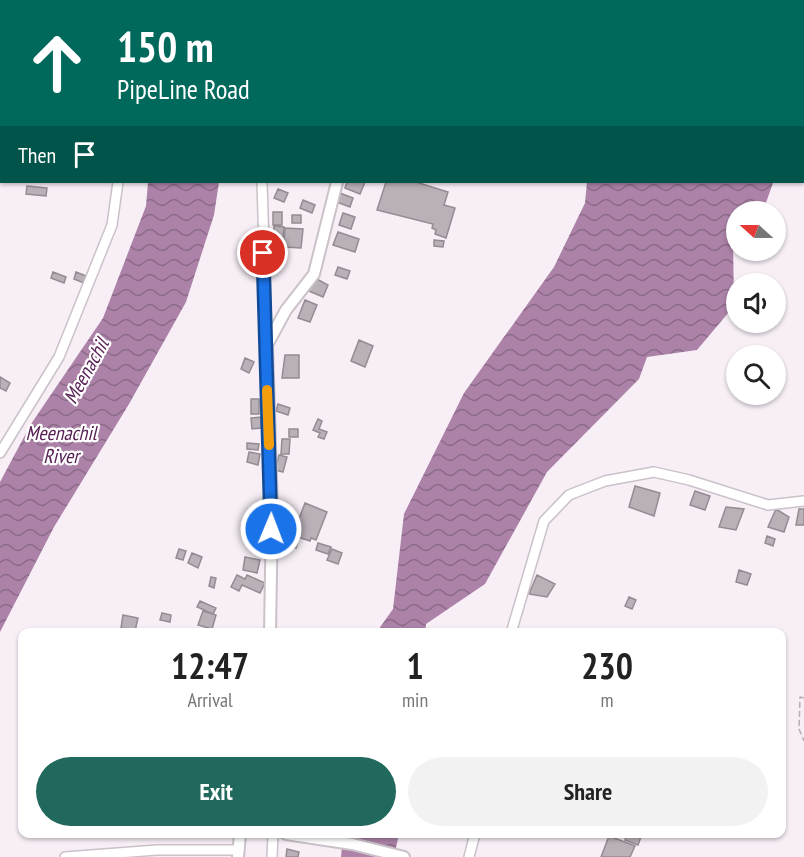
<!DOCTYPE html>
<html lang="en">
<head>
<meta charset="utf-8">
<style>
  body { margin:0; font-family:"PT Sans Narrow",sans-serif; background:#f2f2f2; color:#222; height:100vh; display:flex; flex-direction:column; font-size:22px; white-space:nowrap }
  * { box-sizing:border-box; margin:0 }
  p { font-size:20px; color:#767676 }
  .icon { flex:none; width:33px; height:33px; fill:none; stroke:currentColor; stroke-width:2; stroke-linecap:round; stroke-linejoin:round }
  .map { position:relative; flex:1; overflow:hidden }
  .side { position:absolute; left:18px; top:628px; width:768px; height:210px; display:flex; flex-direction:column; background:#fff; border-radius:12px; box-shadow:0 2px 4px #0004 }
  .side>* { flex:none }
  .top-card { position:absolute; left:0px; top:0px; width:804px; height:183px; box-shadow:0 2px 4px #0004; background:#00695c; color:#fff; overflow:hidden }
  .needle { width:39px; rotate:291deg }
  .buttons { position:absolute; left:726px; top:201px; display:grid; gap:12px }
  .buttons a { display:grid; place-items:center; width:60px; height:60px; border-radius:50%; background:#fff; box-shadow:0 2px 4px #0004; font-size:30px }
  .pin { position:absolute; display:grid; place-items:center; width:51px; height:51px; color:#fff; margin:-26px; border:3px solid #fff; border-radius:50%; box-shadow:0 2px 6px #0007 }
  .me { position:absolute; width:66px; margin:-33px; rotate:1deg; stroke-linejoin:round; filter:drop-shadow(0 0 4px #0008) }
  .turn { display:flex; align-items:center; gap:21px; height:126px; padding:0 18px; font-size:27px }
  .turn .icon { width:78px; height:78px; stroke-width:2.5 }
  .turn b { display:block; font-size:42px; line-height:51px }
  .then { display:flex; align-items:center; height:57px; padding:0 18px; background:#0003; gap:12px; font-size:22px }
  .eta { display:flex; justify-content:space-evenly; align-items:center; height:102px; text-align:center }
  .eta b { font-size:36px; font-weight:800; line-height:42px }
  .primary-button { display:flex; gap:12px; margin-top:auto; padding:12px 18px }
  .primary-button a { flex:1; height:69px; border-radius:36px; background:#22695d; color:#fff; font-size:24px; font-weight:800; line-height:69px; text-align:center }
  .primary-button a+a { background:#f2f2f2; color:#222 }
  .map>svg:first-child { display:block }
  .water { fill:url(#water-waves) }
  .building { fill:#b9b0b8; stroke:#948b93; stroke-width:1.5 }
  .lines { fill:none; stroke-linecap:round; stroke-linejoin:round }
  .minor-casing { stroke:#cac1c9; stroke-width:12 }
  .major-casing { stroke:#cac1c9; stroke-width:14 }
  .path { stroke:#b5aeb4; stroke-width:1.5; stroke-dasharray:6 3; stroke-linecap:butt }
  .minor { stroke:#fff; stroke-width:9 }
  .major { stroke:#fff; stroke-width:10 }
  .route-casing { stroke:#114b97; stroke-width:15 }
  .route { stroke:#1a73e8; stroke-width:10 }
  .slow { stroke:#f59e0b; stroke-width:10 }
  .labels { text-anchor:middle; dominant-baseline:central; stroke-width:4.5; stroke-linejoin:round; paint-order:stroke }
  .water-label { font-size:20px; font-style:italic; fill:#582255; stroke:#fff }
</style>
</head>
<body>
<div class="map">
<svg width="804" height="857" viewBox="0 0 804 857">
  <defs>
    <pattern id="water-waves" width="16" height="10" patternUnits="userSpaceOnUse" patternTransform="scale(1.5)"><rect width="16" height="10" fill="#ac82a8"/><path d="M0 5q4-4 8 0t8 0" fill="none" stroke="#8b6a88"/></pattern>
  </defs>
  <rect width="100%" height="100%" fill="#f7eef6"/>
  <path class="water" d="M148,182H219L214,215L186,302L129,404L54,527L0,632V482L31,424L103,318L146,206Z
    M587,182L773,183L763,211L736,212V237L733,239L734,306L697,350L647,357L639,379L547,472L485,584L426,624L425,633H376L393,609L404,514L464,393L554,267L585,203Z
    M343,834H399L394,857H341Z"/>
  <path class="building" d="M347,182H365L360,194L345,188Z
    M386,182H416L448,192L444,205L455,208L446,238L435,234L436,230L432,228L433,224L377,210Z
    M27,186L47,188L46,196L26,194Z
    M278,189L288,193L284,202L274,198Z
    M337,192L353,198L350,207L334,201Z
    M303,200L315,205L312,213L300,208Z
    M273,212H282V225H273Z
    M343,213L355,217L351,229L339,225Z
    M292,215H301V223H292Z
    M274,226L284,227L282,256L267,255V249H272Z
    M285,228L303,229L301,248L283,247Z
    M338,232L359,239L355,252L333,245Z
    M434,240L444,241L443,247L434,246Z
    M338,267L350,271L347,279L335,275Z
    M53,272L66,277L64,283L51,278Z
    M76,272L86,276L84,283L74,279Z
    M315,278L328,285L323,297L309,291Z
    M305,300L317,305L310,322L298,318Z
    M359,340L373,346L365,367L351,361Z
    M285,355H299V378H282Z
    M245,358L254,362L249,373L241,369Z
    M0,377L10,383L6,391L0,388Z
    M251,399H259V414H251Z
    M278,404L290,408L288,415L276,411Z
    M261,417V428L252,429L251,418Z
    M318,419L322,421L319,429L327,432L324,439L318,437L320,433L313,430Z
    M289,429H298V437H289Z
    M282,439H290L289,454H281Z
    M247,443L259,444L258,450L247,449Z
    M249,452L260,454L258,465L247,462Z
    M279,455L287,457L283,472L275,470Z
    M635,486L660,493L654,516L629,507Z
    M695,491L710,496L705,510L690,505Z
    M305,503L327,512L316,540L311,538L310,541L298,537L301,531L295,529Z
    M726,507L744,509L736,530L719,527Z
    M776,509L789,517L784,532L768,527Z
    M799,509H804V525H796Z
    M290,536L299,539L296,548L287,545Z
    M767,536L775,539L773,546L765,543Z
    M318,543L331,547L328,554L316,550Z
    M179,549L186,551L183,560L176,558Z
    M332,549L342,553L338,564L327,560Z
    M192,553L202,557L198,568L188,563Z
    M245,557L260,560L257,573L243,570Z
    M739,570L751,574L747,585L736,582Z
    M237,575L245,579L247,575L265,583L260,593L242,585L239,591L231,587Z
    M537,575L555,584L547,597L529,594Z
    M211,577L216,578L214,588L209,586Z
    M629,597L636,600L632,609L625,606Z
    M200,601L216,608L213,614L197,607Z
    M203,611L216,615L212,629L198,625Z
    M162,613L171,615L170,622L160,620Z
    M123,615L138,618L135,631L121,628Z
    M627,834H642L638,845L625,840Z
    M609,836L635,846L630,857H601Z
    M287,849L299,852L298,857H286Z"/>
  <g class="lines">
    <g class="minor-casing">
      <path id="minor" d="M116,0L117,2
        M263,0V2
        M0,33H2
        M262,182L267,345
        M0,453L59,357L112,225L118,182
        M511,633L544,521L569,495L605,481L654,472L689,480L768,505L804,501
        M65,857L157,850H239
        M272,857L273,834
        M469,857L475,834"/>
    </g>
    <g class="major-casing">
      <path id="major" d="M406,2V0
        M270,633L272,512L267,345L286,310L314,274L337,182
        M286,834L352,844L404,857
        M238,857L240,834"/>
    </g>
    <path class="path" d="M804,698L800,697L799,729L804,741"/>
    <use href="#minor" class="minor"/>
    <use href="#major" class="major"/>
  </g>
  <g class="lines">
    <g class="route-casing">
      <path id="route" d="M263,253L271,529"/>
    </g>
    <use href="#route" class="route"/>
    <path class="slow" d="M267,390L269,445"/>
  </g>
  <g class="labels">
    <g class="water-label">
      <text transform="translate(86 371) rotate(-61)">Meenachil</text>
      <text x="61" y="433">Meenachil<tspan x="61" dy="23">River</tspan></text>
    </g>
  </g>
</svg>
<div class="buttons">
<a><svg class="needle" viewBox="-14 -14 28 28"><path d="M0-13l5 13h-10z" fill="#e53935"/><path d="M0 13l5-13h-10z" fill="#767676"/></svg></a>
<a><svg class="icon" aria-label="sound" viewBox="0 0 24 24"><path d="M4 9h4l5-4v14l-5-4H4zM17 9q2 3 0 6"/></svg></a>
<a><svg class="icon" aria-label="search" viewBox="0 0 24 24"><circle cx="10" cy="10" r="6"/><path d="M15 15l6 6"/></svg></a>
</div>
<div class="pin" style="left:263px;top:253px;background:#d93025"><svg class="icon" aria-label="arrive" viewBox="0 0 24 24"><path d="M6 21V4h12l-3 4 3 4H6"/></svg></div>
<svg class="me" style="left:271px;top:529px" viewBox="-20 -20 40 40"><circle r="17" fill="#1a73e8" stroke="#fff" stroke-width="3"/><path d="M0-11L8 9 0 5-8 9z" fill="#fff"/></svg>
<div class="top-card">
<div class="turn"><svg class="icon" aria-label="ahead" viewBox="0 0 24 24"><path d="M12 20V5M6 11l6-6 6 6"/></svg><div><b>150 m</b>PipeLine Road</div></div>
<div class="then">Then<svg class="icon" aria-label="arrive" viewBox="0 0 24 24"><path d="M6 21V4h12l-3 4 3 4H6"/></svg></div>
</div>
<section class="side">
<div class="eta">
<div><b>12:47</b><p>Arrival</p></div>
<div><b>1</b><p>min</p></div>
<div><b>230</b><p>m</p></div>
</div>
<div class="primary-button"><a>Exit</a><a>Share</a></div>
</section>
</div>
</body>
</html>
